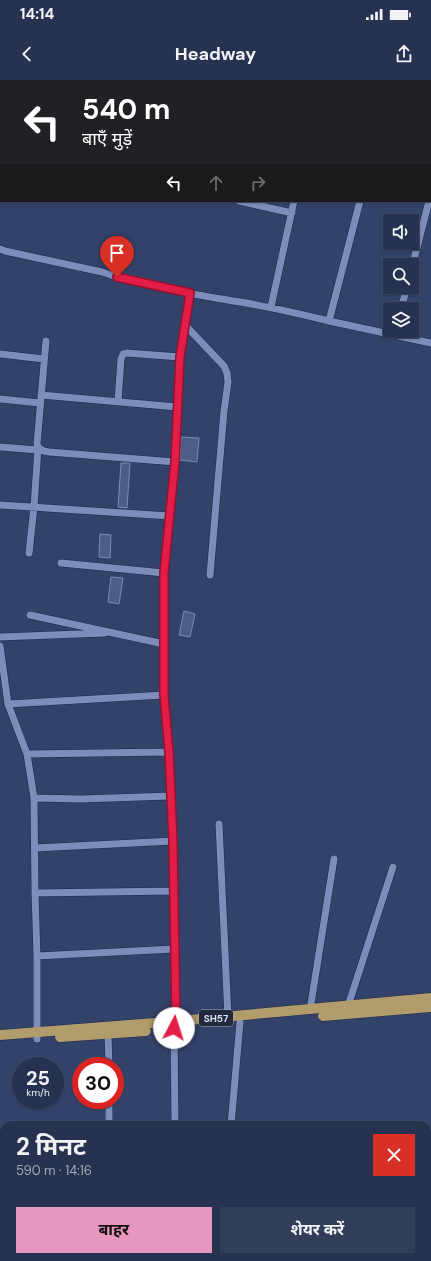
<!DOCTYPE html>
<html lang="hi">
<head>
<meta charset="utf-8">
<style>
  body { margin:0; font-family:"DM Sans","Noto Sans Devanagari",sans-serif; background:#323e59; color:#f1f3f6; height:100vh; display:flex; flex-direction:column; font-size:15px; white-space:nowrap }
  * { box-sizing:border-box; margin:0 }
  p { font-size:13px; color:#a4aab7 }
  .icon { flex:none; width:22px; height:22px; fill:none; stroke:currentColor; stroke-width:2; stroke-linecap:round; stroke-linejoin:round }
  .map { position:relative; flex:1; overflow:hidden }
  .details { position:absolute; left:0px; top:1041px; width:431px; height:140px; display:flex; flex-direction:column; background:#26324f; border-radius:12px 12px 0 0; box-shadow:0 1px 3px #0004,0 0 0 1px #424d66 }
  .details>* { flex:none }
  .hud { position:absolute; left:0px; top:0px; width:431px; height:122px; box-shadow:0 1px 3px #0004,0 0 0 1px #424d66; background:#202124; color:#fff; overflow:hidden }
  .controls { position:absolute; left:383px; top:134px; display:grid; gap:8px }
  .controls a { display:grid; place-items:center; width:36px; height:36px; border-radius:0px; background:#26324f; box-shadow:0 1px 3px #0004,0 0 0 1px #424d66; font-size:20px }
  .speed { position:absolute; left:12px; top:977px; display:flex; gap:8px; font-size:20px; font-weight:700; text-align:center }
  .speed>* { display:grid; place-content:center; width:52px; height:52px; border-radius:50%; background:#26324f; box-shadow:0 1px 3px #0004,0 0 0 1px #424d66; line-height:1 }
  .speed small { font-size:10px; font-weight:400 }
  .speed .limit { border:6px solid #d22; background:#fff; color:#111 }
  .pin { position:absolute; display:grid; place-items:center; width:34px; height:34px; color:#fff; margin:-41px -17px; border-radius:50% 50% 50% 0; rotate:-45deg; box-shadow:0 0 4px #0007 }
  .pin .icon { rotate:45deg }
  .me { position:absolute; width:44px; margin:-22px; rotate:5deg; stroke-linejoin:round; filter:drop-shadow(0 0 3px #0008) }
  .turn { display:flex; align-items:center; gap:14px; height:84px; padding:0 16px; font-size:18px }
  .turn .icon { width:52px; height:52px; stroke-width:2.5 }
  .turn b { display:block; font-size:28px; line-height:34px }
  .lanes { display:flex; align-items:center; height:38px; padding:0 16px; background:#0003; justify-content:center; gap:20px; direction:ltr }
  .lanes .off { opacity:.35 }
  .round { display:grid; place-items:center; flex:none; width:42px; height:42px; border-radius:0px; background:#323e59 }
  .overview { display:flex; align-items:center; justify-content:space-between; height:68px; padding:0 16px }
  h1 { font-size:24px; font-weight:700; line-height:30px }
  .cta { display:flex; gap:8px; margin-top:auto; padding:8px 16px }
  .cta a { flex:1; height:46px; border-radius:0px; background:#e797bd; color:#111; font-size:16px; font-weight:700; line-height:46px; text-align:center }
  .cta a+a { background:#323e59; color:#f1f3f6 }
  .status { display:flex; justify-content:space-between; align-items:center; height:28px; padding:0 20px; background:#26324f; direction:ltr }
  .status svg { height:11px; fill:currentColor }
  header { display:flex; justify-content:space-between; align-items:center; height:52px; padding:0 16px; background:#26324f; font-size:18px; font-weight:700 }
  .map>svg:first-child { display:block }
  .building { fill:#4d5d87; stroke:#7a8bb8 }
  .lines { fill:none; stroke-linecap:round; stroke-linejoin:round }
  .minor-casing { stroke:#1b274d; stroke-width:8 }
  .major-casing { stroke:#1b274d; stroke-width:11 }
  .minor { stroke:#7c8dba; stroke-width:7 }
  .major { stroke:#b09d6b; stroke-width:10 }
  .route-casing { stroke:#92132f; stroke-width:10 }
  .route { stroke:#e11d48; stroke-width:7 }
  .labels { text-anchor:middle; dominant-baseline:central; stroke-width:3.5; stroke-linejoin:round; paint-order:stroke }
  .shield { fill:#22293c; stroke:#9fa8c0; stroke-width:1 }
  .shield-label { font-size:10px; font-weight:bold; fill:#d5dff8 }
</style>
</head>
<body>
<div class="status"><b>14:14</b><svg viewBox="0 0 49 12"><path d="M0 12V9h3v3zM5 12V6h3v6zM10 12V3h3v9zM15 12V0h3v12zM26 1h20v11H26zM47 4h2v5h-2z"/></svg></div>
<header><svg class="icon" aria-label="back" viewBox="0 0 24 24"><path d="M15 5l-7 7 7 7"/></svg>Headway<svg class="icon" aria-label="share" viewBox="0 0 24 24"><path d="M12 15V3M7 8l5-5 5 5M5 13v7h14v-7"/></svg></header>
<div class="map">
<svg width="431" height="1181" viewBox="0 0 431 1181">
  <rect width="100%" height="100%" fill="#334269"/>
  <path class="building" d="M181,357L199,358L197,382L180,380Z
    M121,383H130L127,428L118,427Z
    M100,454L111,455L110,478L99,477Z
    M111,497L123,498L119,524L108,522Z
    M184,531L195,534L190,557L179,555Z"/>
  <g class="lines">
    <g class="minor-casing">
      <path id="minor" d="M284,0L287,1
        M324,1V0
        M394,1V0
        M0,96H1
        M430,115L431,111
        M239,121L292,133
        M360,121L329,241L431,263
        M0,169L5,171L102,192C146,208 199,215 246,223C274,228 301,234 329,241
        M412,187L429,121
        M271,227L294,121
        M401,229L407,207
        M185,245L224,286L227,293L228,302L224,331L210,495
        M46,261L37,364C39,370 43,371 49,372L175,382
        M0,274L44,279
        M41,315L177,327
        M0,319L40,323
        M118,321L121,279L123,274L127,273L180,277
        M0,367L38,370
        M0,425L170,436
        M29,473L34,427L38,368
        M61,483L164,493
        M30,535L164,564
        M0,557L105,553
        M0,566L8,624L27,674L34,718L35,813L37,876V959
        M8,624L164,615
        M27,674L169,672
        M34,718L81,719L171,716
        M219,744L228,937
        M35,768L173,761
        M35,813L174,811
        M37,876L174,869
        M348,926L393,787
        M310,930L334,779
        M108,954L109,986
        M109,1020V1045
        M175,1045L174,948L176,942L173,761L169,672L164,615V526L165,490L175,382L180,277L190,213
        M231,1045L240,942
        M427,1101L431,1102
        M0,1138L4,1139
        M172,1177V1181
        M277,1177L290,1181
        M58,1181V1177"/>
    </g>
    <g class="major-casing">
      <path id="major" d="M323,936L431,927
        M0,955L167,942L431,918
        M60,957L146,951"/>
    </g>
    <use href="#minor" class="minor"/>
    <use href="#major" class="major"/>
  </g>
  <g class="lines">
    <g class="route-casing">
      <path id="route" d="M117,197L190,213L180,277L175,382L164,493V615L169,672L173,761L176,942L174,948"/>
    </g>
    <use href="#route" class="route"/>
  </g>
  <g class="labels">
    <rect class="shield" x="199" y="930" width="34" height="16" rx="3"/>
    <g class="shield-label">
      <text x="216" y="938">SH57</text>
    </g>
  </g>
</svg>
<div class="controls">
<a><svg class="icon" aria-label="sound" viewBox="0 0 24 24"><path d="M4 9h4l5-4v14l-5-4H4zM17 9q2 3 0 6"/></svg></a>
<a><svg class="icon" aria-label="search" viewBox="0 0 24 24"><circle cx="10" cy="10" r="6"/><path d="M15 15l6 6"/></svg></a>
<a><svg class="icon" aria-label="layers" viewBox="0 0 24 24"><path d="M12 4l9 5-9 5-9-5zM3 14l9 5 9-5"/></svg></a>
</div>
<div class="speed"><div>25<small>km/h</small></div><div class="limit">30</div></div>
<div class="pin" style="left:117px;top:197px;background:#d93025"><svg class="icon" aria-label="arrive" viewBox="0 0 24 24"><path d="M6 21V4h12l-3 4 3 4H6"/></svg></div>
<svg class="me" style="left:174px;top:948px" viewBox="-20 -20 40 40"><circle r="19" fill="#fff"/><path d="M0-13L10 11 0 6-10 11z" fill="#e11d48"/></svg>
<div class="hud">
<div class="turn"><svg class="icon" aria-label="left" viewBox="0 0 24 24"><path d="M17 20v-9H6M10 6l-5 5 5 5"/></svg><div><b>540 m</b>बाएँ मुड़ें</div></div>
<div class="lanes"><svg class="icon" aria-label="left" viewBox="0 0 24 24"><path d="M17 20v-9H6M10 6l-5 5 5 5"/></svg><svg class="icon off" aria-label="ahead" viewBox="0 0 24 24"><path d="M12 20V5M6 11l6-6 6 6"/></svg><svg class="icon off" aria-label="right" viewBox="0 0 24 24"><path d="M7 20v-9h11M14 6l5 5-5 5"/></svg></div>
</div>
<section class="details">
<div class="overview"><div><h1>2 मिनट</h1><p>590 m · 14:16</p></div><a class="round" style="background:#d93025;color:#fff"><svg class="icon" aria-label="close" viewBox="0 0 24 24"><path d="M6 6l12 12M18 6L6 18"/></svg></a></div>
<div class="cta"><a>बाहर</a><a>शेयर करें</a></div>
</section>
</div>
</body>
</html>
